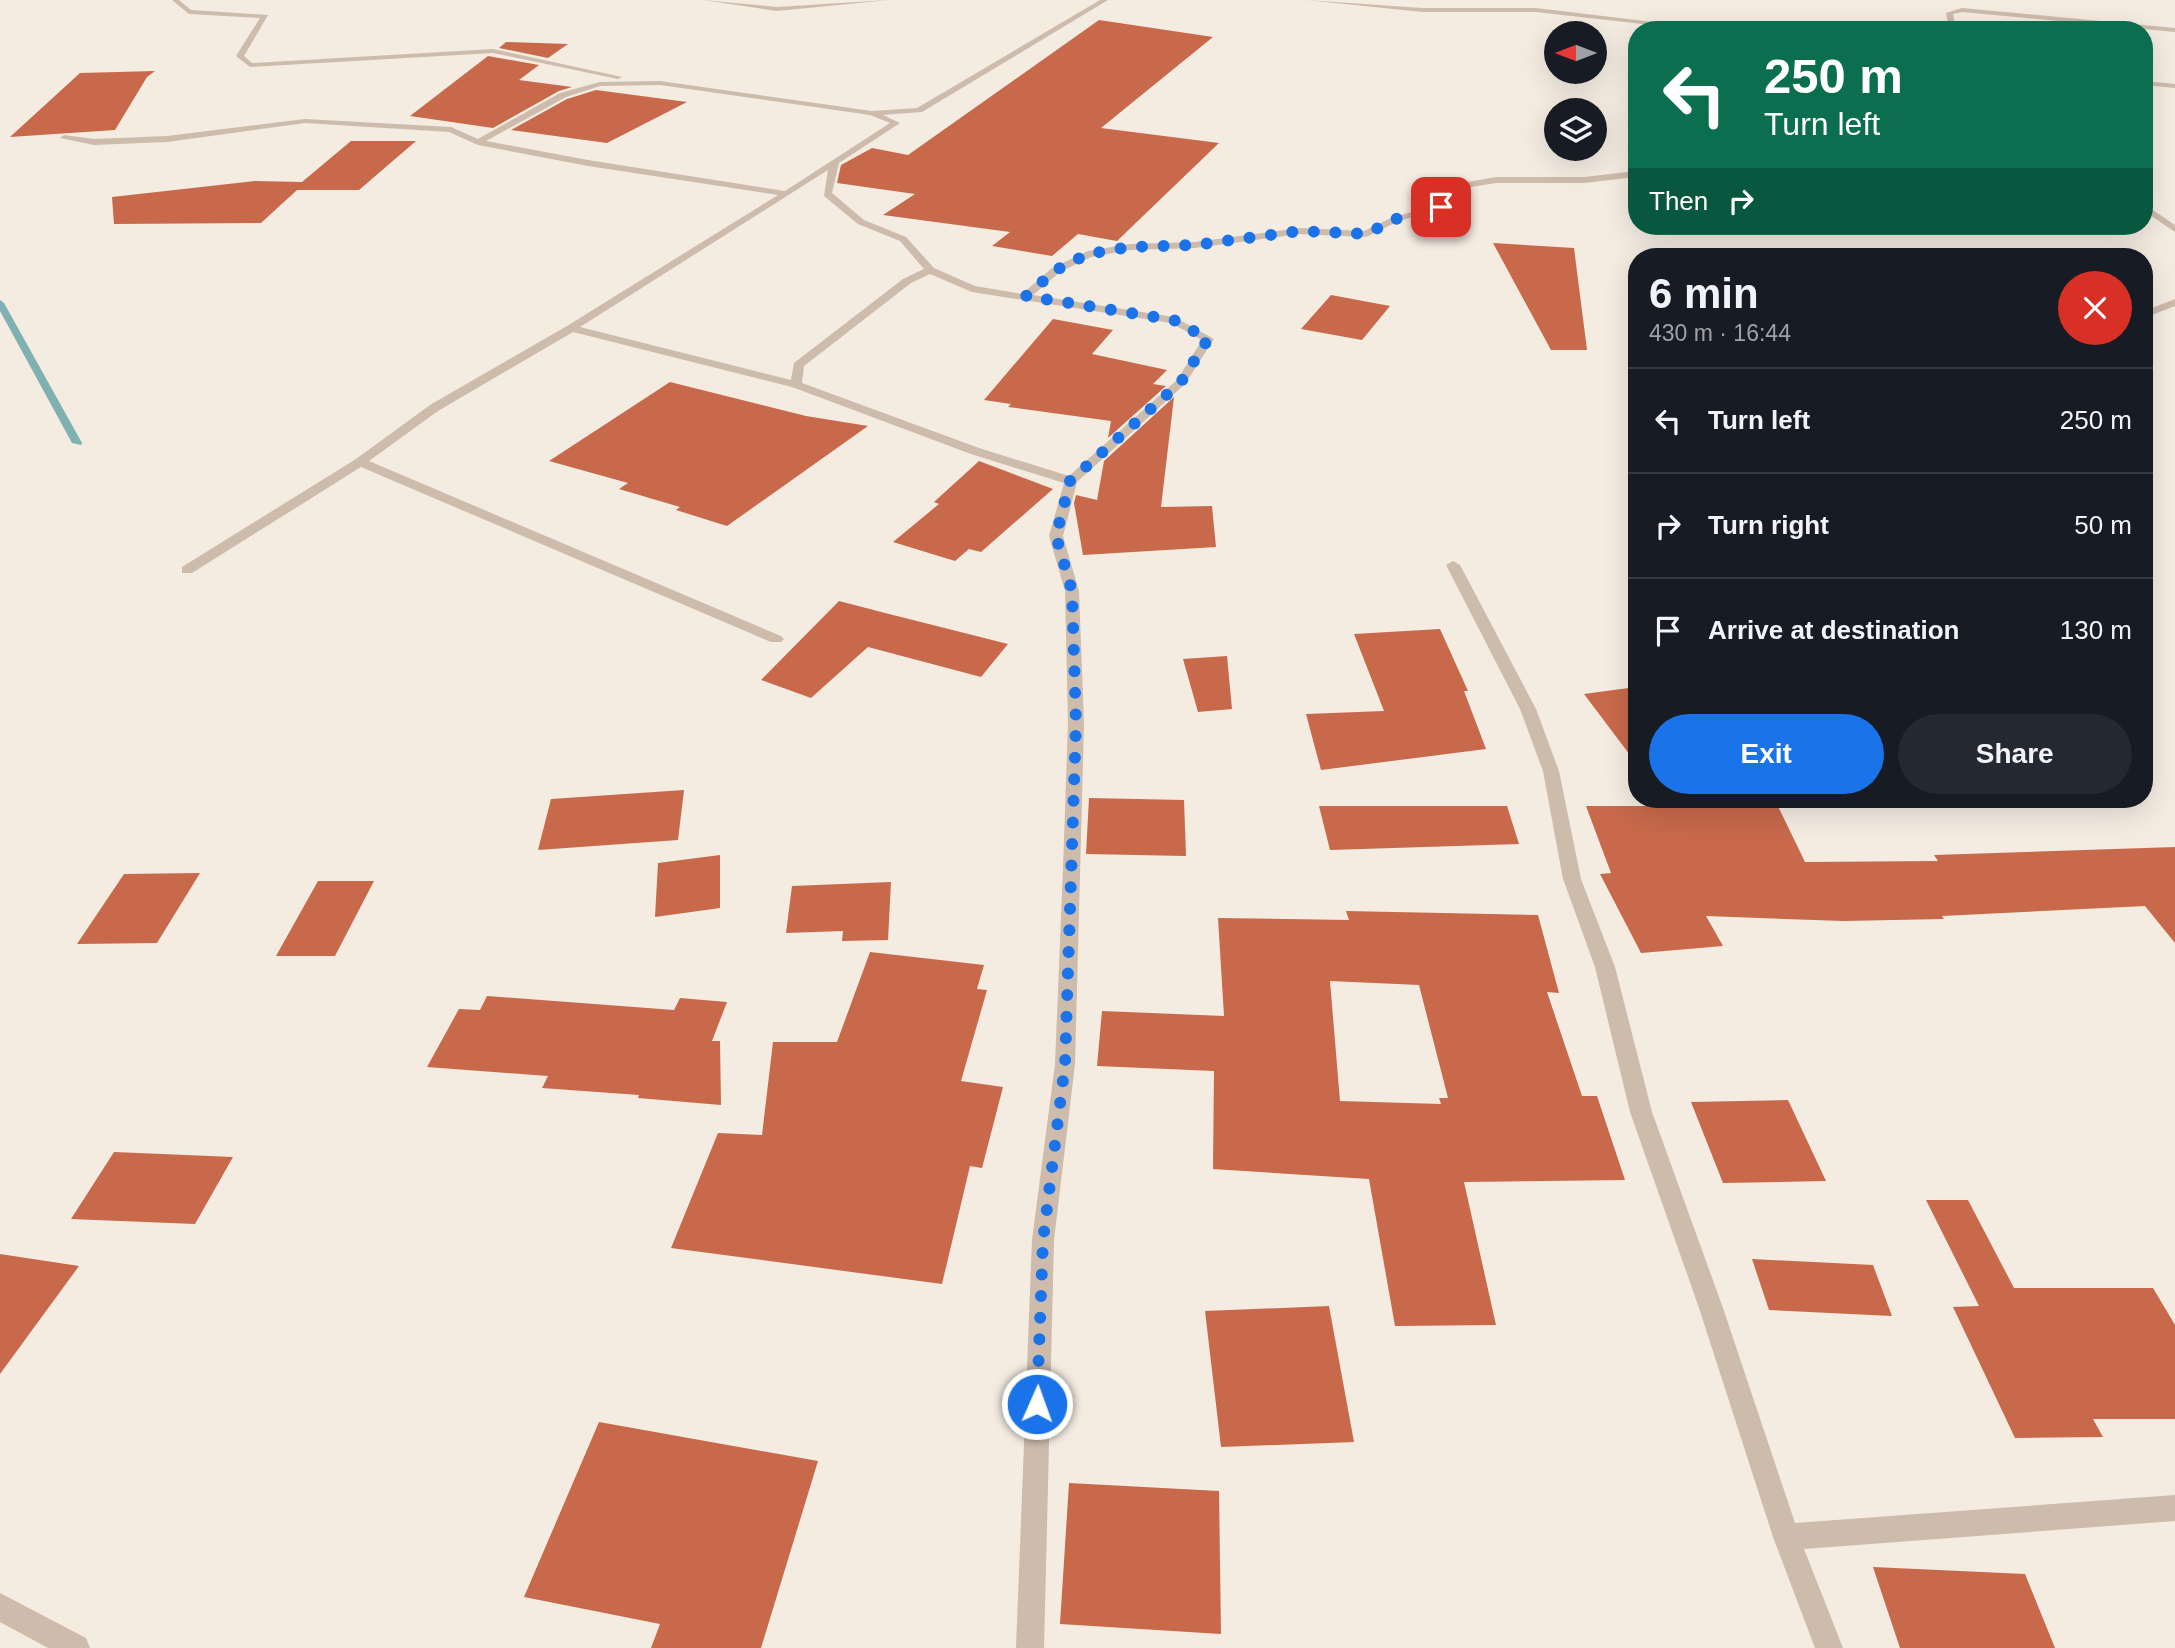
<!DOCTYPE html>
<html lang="en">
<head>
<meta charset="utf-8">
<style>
  body { margin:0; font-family:Arial,sans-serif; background:#242831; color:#f1f3f6; height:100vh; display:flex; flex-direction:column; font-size:26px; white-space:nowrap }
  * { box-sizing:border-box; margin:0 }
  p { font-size:23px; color:#9ea1a6 }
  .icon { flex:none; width:38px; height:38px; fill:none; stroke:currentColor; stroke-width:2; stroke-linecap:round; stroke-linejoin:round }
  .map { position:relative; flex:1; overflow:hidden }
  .panel { position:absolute; left:1628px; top:248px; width:525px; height:560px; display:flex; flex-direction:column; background:#171b24; border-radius:28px; box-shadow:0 7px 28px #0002 }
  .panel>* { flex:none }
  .top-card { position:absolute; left:1628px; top:21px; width:525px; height:214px; border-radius:28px; box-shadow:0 7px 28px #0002; background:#0b6e4f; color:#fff; overflow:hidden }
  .needle { width:46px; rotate:270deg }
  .controls { position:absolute; left:1544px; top:21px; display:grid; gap:14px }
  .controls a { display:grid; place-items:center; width:63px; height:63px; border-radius:50%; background:#171b24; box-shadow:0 7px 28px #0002; font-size:35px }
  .pin { position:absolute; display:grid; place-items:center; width:60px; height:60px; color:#fff; margin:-30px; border-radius:14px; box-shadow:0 4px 10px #0006 }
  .me { position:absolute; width:77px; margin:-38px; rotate:2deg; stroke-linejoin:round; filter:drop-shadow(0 0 5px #0008) }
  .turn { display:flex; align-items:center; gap:24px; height:147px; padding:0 21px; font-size:32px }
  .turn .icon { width:91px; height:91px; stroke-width:2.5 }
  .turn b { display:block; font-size:49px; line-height:60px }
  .then { display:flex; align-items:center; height:66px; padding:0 21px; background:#0003; gap:14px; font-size:26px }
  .round { display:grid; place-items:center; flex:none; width:74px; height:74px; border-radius:37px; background:#242831 }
  .headline { display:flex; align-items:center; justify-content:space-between; height:119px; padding:0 21px }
  h1 { font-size:42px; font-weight:600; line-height:52px }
  .primary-button { display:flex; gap:14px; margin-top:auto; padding:14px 21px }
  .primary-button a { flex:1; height:80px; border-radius:42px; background:#1a73e8; color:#fff; font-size:28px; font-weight:600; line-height:80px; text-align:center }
  .primary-button a+a { background:#242831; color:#f1f3f6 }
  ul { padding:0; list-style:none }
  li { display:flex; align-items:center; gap:21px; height:105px; padding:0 21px; border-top:2px solid #363941 }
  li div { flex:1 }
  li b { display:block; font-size:26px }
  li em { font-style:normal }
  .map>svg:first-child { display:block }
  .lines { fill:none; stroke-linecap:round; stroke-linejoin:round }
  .stream { fill:#7fb0b2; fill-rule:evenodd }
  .building { fill:#c8694b; fill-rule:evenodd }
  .minor { fill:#cdbbac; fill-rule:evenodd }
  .route { stroke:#1a73e8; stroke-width:12; stroke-dasharray:0 21.6 }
</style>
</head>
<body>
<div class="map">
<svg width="2175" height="1648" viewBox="0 0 2175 1648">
  <rect width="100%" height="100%" fill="#f4ebe1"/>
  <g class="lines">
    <path class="stream" d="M0,300L4,303L82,443L81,445L72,443L0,311Z"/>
  </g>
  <path class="building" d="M1099,20L1213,37L1101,128L1219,143L1117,241L1078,234L1052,256L992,246L1010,232L883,215L915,194L837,183L841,165L872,148L908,155Z
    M506,42L568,44L548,58L499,48Z
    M488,56L539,65L519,80L572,87L559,91L493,128L410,116Z
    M155,71L147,77L115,130L10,137L80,73Z
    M596,90L687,102L607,143L511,130L567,99Z
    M351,141H416L359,190H297L261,223L114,224L112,197L255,181L302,182Z
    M1493,243L1574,248L1587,350H1551Z
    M1331,295L1390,306L1362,340L1301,329Z
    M1053,319L1113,330L1092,354L1167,370L1153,384L1166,386L1108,438L1111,421L1008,407L1011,404L984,400Z
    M670,382L806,416L868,426L727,526L676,510L680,507L619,489L628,483L549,461Z
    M1174,397L1161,507L1212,506L1216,547L1083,555L1074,503L1076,495L1097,500L1104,461Z
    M979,461L1053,489L981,552L969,549L955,561L893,542L939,504L934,502Z
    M839,601L889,614L1008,644L981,677L868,647L811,698L761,680Z
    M1440,629L1468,691H1464L1486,749L1321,770L1306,714L1384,711L1354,634Z
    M1227,656L1232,709L1198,712L1183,659Z
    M1636,687V763L1584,694Z
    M684,790L678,840L538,850L551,799Z
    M1089,798L1184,800L1186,856L1086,854Z
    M1676,800H1775L1805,862L1938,861L1934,855L2175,847V943L2145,906L1942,916L1944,919L1843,921L1706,916L1723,946L1641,953L1600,874L1611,873L1586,806H1679Z
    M1319,806H1507L1519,844L1330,850Z
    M720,855V908L655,917L658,863Z
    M200,873L157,943L77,944L124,874Z
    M318,881H374L335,956H276Z
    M891,882L888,940L842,941L843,931L786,933L792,886Z
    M1346,911L1538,915L1559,993L1547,992L1582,1096H1597L1625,1180L1464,1182L1496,1325L1395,1326L1369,1179L1213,1169L1214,1071L1097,1066L1102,1011L1224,1016L1218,918L1349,920ZM1330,981L1419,985L1448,1098H1439L1441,1104L1340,1101Z
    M870,952L984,965L977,989L987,990L961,1081L1003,1087L982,1168L970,1166L942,1284L671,1248L718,1133L762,1135L773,1042H837Z
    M487,996L674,1010L680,998L727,1002L712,1041H720L721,1105L638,1098L639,1095L542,1088L548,1076L427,1067L459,1009L480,1010Z
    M1788,1100L1826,1181L1723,1183L1691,1102Z
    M114,1152L233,1157L195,1224L71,1219Z
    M1926,1200H1968L2014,1288H2153L2175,1325V1419H2093L2103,1437L2015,1438L1953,1307L1979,1306Z
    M0,1254L79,1266L0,1374Z
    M1752,1259L1873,1265L1892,1316L1769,1310Z
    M1329,1306L1354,1442L1221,1447L1205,1311Z
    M599,1422L818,1461L761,1648H651L660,1624L524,1597Z
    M1069,1483L1219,1491L1221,1634L1060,1624Z
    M1873,1567L2025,1574L2055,1648H1900Z"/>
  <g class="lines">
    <path class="minor" d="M172,0H179L191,10L268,15L244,56L252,63L493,49L622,77L618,79L493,53L250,67L236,56L260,18L189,14Z
      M703,0L777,7L889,0L777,11Z
      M1100,0H1108L922,112L883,115L900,123L839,163L832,193L864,220L906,237L934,268L975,286L1022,294L1052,268L1088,251L1130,244L1195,242L1300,228L1364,231L1393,217L1438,205L1462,183L1496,177H1584L1636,171V177L1584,183H1496L1465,188L1444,209L1399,221L1366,237L1300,234L1195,248L1130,250L1091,257L1060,272L1033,295L1174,317L1214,339L1185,384L1077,482L1063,536L1079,591L1084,723L1075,1064L1054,1240L1044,1648H1016L1032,1240L1055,1064L1063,868L1068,723L1065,591L1049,536L1064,483L971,454L792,387L573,332L438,411L369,461L781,636L784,639L781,642H771L361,467L192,573H182V567L356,459L430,405L567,326L778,195L588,166L478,145L449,132L305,123L167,142L94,145L60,138L64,135L94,139L167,136L305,119L451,127L478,139L560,93L600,82L660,81L872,111L917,108ZM660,85L870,115L890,123L785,191L588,160L486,141L566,97L600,86ZM828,170L824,196L858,224L900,241L924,269L903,279L794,363L791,380L580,327ZM930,274L972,292L1171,323L1202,340L1177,380L1069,476L979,448L802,383L804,366L911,283Z
      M1306,0L1422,8H1536L1720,30H1696L1536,12H1422Z
      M1962,8L2175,28V32L1962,12L1953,14L1956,30H1949L1946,13Z
      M2144,81L2175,84V88L2144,85Z
      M2144,204L2175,225V232L2144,211Z
      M2175,299V306L2144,318V311Z
      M1453,561L1460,565L1536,709L1559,771L1581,879L1615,967L1652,1112L1723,1308L1795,1523L2175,1495V1521L1804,1549L1843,1648H1815L1773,1537L1699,1308L1630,1112L1595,967L1563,879L1543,771L1520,709L1446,565Z
      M0,1593L86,1638L90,1648H48L0,1622Z"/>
  </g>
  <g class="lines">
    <path class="route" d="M1037,1404L1043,1240L1065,1064L1076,723L1072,591L1056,536L1070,481L1181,382L1208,339L1174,320L1026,296L1056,270L1088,254L1130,247L1195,245L1300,231L1366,234L1396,219L1441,207"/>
  </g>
</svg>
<div class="controls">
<a><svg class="needle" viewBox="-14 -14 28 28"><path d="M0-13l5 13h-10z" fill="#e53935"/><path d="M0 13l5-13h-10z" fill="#9ea1a6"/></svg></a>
<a><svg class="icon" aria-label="layers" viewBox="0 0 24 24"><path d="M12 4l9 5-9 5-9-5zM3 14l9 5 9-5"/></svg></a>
</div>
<div class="pin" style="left:1441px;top:207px;background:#d93025"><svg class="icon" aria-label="arrive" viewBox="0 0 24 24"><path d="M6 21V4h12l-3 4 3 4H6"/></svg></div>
<svg class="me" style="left:1037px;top:1404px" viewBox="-20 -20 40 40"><circle r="17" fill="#1a73e8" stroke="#fff" stroke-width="3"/><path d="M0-11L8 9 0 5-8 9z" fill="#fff"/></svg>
<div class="top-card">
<div class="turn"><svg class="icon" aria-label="left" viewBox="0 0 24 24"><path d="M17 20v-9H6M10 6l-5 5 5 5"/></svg><div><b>250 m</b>Turn left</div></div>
<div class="then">Then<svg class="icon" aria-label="right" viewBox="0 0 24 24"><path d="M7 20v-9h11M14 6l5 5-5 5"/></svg></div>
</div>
<section class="panel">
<div class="headline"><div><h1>6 min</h1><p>430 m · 16:44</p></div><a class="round" style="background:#d93025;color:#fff"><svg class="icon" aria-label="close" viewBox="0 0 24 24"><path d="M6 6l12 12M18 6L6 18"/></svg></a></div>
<ul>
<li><svg class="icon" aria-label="left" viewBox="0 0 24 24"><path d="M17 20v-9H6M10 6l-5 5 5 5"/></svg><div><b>Turn left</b></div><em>250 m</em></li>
<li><svg class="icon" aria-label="right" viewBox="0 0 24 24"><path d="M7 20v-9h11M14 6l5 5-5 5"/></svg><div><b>Turn right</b></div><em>50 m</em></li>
<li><svg class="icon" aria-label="arrive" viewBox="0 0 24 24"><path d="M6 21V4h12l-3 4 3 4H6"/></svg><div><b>Arrive at destination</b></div><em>130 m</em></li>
</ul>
<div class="primary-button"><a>Exit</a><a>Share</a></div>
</section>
</div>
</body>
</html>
